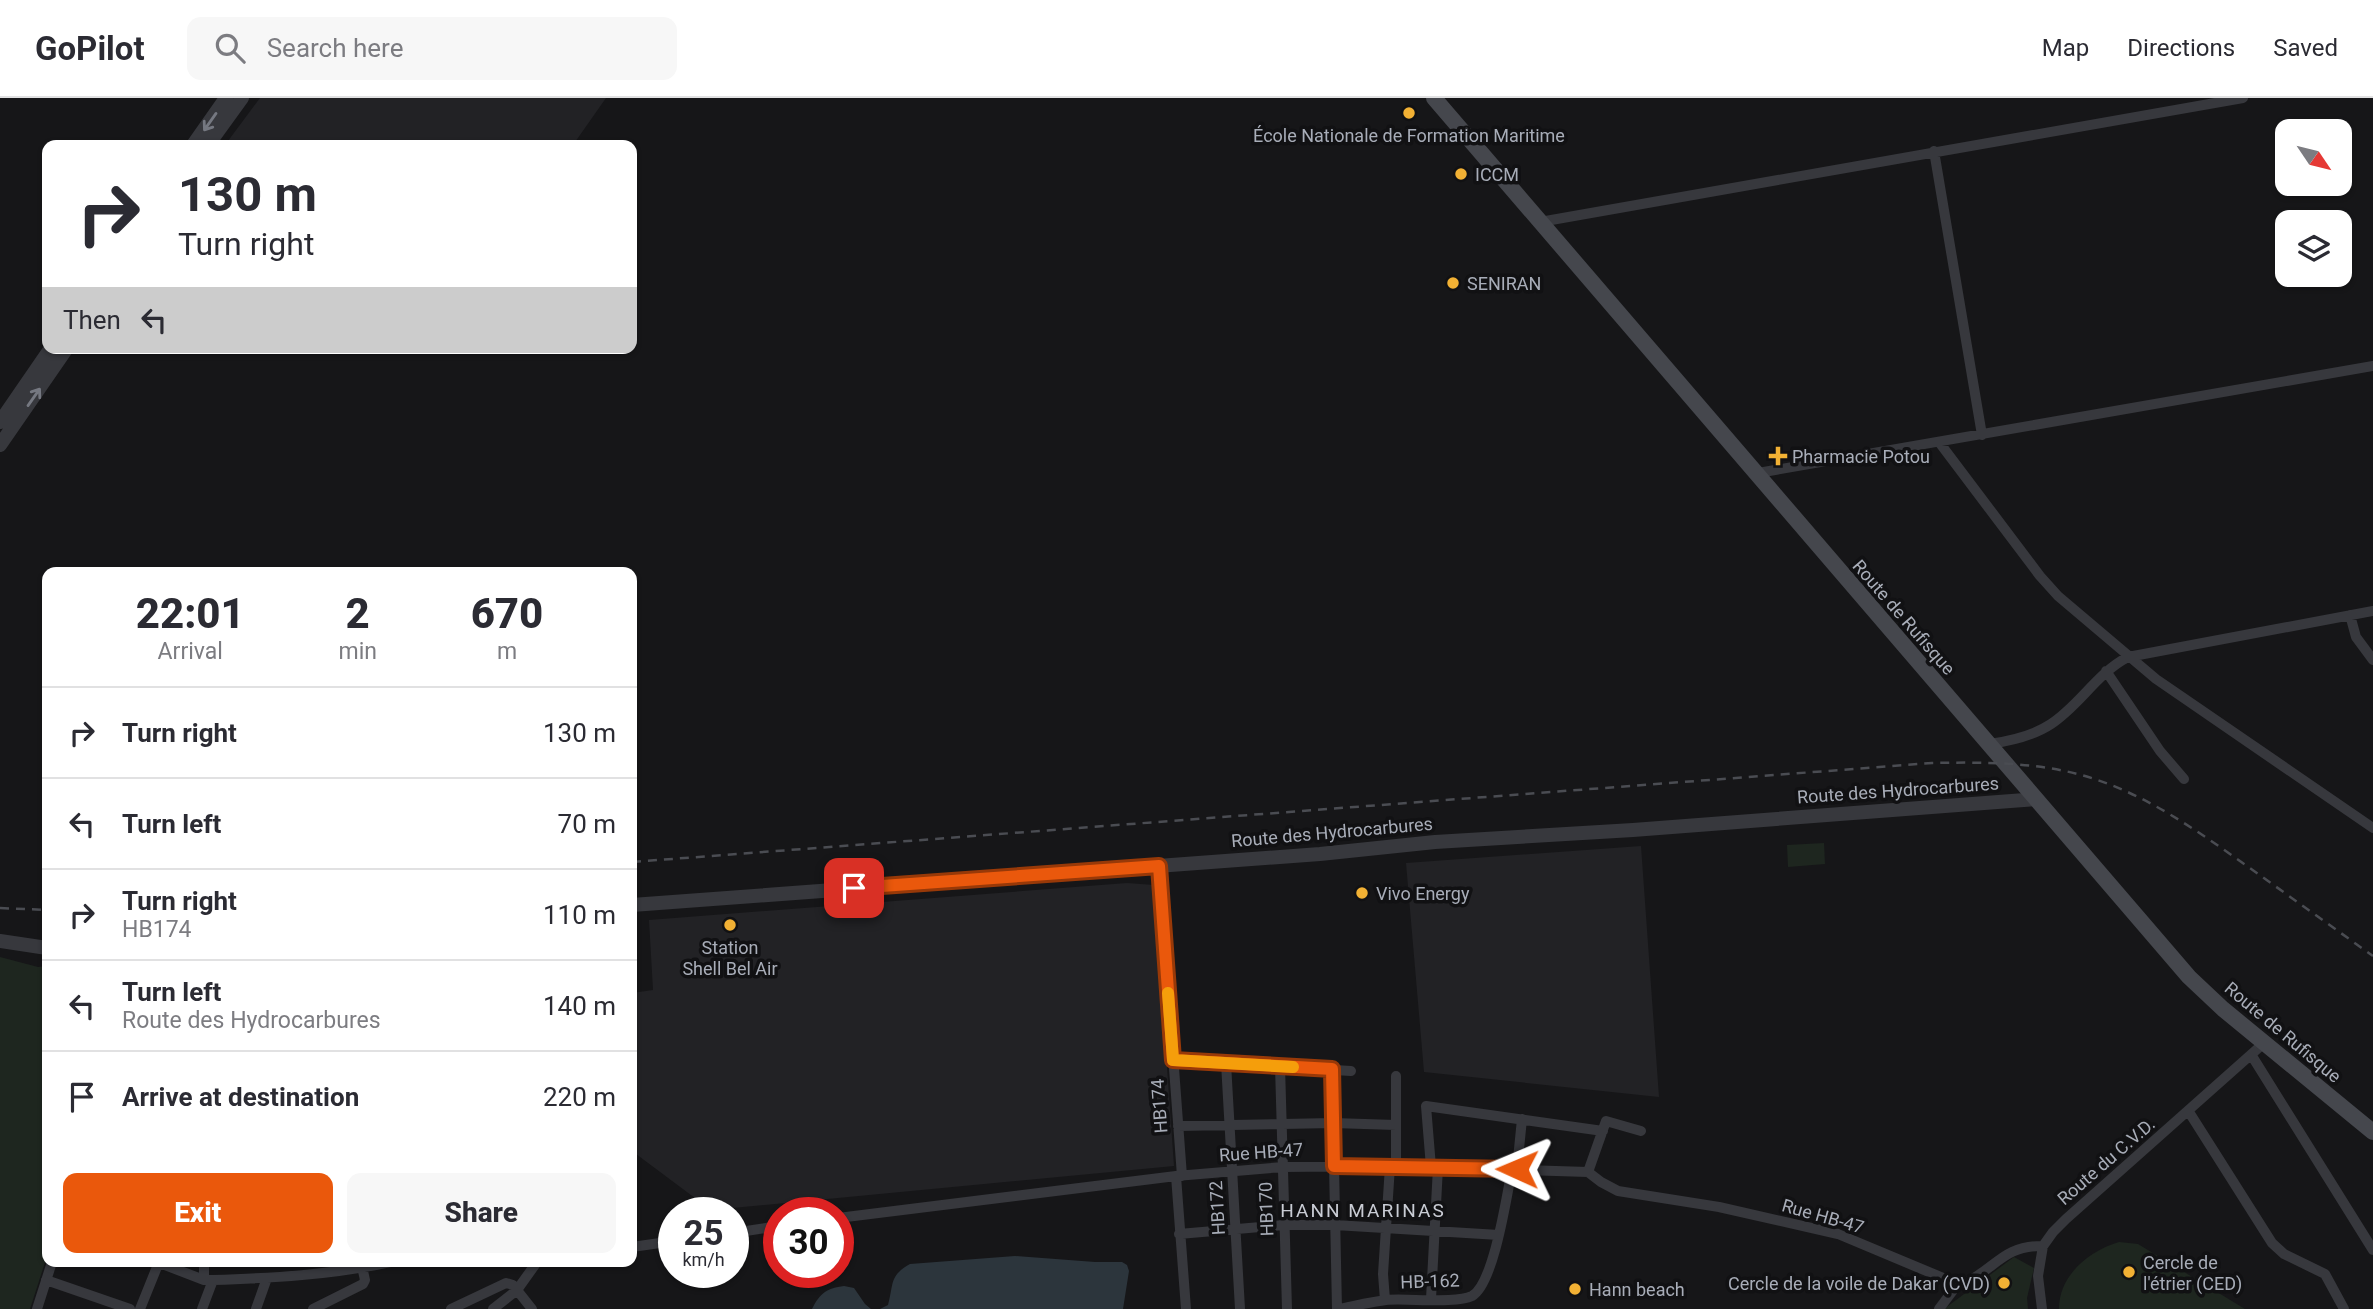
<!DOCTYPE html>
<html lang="en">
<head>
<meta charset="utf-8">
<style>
  body { margin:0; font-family:Roboto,sans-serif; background:#f7f7f7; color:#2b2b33; height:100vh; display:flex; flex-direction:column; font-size:26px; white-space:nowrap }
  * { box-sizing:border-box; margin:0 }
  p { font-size:23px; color:#7c7c81 }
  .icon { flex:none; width:38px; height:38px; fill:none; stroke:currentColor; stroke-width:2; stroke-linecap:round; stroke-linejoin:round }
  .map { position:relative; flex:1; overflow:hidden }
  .side { position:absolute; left:42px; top:469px; width:595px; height:700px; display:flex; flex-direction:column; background:#fff; border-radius:14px; box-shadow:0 2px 5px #0004 }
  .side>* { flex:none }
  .banner { position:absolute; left:42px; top:42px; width:595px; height:214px; border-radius:14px; box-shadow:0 2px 5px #0004; background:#fff; color:#2b2b33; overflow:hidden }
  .needle { width:46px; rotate:125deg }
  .tools { position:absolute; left:2275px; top:21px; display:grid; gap:14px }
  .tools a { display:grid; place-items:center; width:77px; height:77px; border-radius:14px; background:#fff; box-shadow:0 2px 5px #0004; font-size:35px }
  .speed { position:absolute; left:658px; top:1099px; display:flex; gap:14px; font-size:35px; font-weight:700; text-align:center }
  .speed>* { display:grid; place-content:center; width:91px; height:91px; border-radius:50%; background:#fff; box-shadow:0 2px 5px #0004; line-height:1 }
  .speed small { font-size:18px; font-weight:400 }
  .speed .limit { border:10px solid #d22; background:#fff; color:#111 }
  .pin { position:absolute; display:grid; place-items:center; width:60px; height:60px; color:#fff; margin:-30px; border-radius:14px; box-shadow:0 4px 10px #0006 }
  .me { position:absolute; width:77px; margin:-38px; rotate:271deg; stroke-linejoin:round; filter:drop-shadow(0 0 5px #0008) }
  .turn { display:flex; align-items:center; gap:24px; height:147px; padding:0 21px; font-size:32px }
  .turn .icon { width:91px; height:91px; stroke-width:2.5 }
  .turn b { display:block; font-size:49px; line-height:60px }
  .then { display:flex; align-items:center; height:66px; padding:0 21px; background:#0003; gap:14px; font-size:26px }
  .eta { display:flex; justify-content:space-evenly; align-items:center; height:119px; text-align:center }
  .eta b { font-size:42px; font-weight:800; line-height:49px }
  .primary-button { display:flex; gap:14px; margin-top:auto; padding:14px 21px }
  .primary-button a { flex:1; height:80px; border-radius:14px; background:#ea580c; color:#fff; font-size:28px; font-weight:800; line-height:80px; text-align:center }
  .primary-button a+a { background:#f7f7f7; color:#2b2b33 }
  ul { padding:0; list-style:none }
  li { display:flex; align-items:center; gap:21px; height:91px; padding:0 21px; border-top:2px solid #e1e1e2 }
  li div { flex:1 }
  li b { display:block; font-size:26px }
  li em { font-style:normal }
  header { display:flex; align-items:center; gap:42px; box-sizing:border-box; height:98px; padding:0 35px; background:#fff; border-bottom:2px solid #e1e1e2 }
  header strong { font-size:33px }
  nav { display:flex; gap:38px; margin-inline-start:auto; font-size:24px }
  .search { width:490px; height:63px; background:#f7f7f7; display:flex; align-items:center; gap:18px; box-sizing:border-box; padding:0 24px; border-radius:14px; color:#7c7c81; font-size:26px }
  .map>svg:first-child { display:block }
  .built { fill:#222225 }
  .green { fill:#1e261f }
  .water { fill:#2c353c }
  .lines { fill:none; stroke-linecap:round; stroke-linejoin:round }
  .minor { stroke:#37383d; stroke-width:10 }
  .tertiary { stroke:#37383d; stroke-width:14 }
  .secondary { stroke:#45474d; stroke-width:16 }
  .rail { stroke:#4a4c52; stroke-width:2.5; stroke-dasharray:9 7; stroke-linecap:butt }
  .oneway { stroke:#757881 }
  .route-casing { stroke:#983908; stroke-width:18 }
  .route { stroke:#ea580c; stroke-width:12 }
  .slow { stroke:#f59e0b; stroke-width:12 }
  .poi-dot { fill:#f2b134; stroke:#111113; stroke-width:2.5 }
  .labels { text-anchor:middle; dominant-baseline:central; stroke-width:7; stroke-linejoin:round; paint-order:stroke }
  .poi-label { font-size:18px; fill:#a8adb8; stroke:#111113; text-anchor:start }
  .street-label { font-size:18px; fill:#a8adb8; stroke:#111113 }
  .neighbourhood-label { font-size:19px; letter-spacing:2px; fill:#c9ccd4; stroke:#111113 }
</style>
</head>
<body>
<header>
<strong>GoPilot</strong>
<div class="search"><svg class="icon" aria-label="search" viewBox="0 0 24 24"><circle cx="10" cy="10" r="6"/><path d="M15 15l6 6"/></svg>Search here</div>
<nav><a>Map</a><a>Directions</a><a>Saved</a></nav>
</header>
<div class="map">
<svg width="2373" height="1211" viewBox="0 0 2373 1211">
  <rect width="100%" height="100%" fill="#161618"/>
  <path class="built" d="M260,0H606L573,47H225Z
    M1641,748L1659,999L1424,974L1406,765Z
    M1127,785L1154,787L1174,1068L711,1112L632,1053V895L653,892L649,822Z"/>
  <path class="green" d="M1824,745L1825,766L1788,769L1787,747Z
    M0,859L38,869L47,868V1158L30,1211H0Z
    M2119,1144L2138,1146L2245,1211H2059C2059,1177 2089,1153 2119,1144Z
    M2014,1159L2034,1170L2027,1200L2028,1211H1944Z"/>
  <path class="water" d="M1015,1158L1095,1164H1122L1127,1167L1129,1173L1123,1211H880L888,1207C894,1185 889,1178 910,1166Z
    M844,1188L854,1190L865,1206L871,1211H812C820,1195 827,1190 844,1188Z"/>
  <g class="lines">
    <path class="minor" d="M1934,53L1982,337
      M1540,124L2243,0
      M1939,344L2040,478L2058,498L2156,581L2373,730
      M1758,375L2373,268
      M2350,517L2356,539L2373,562
      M2106,573L2160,653L2184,681
      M1989,646C2010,643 2033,638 2051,626C2080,607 2097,575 2128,559L2373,513
      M1159,768L1182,1078
      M2252,958L2373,1152
      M1173,962L1351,973
      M1226,965L1240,1211
      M1280,968L1287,1211
      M1332,971L1337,1211
      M2189,1014L2272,1145L2284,1156L2325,1176L2344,1211
      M1178,1028L1333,1025L1396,1027
      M1396,1069V978
      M1431,1069L1426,1008L1603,1033
      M1517,1071L1522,1021
      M1588,1074L1606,1023L1641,1033
      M1176,1078L1186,1211
      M838,1120L1176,1078L1283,1069L1390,1068L1588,1074L1601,1084L1618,1093L1719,1109L1838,1136L1960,1187C1994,1174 2001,1147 2043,1148L2053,1134L2066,1121L2264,945
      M733,1135L779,1128
      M1179,1136L1284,1127H1335L1499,1137
      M632,1149L674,1143
      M157,1164L204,1182H213C272,1180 332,1177 390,1164
      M204,1164V1182
      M46,1182L130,1211
      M1431,1201L1438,1069
      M1385,1202L1383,1176L1390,1068
      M37,1211L52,1164
      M140,1211L159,1164
      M202,1211L213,1182
      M256,1211L267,1180
      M313,1211L363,1186L365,1182L361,1164
      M451,1211L506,1185L513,1187L532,1211
      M493,1211L517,1192L537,1164
      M1338,1211C1354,1208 1370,1204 1386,1202C1407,1200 1456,1206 1472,1198C1494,1186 1507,1096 1512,1071
      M1939,1211L1957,1187
      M2042,1211L2038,1178L2043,1148"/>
    <path class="tertiary" d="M193,47L226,0
      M208,47L242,0
      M0,324L51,250
      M0,347L67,250
      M632,807L1320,756L1435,744L1633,732L2036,701
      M0,843L47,850"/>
    <path class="secondary" d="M1434,0L2189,879L2223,911L2373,1034"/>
    <path class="rail" d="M632,764L1932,665C1984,664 2036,664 2085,678C2146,696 2196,732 2247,768C2289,798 2331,828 2373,858
      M0,810L47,812"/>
  </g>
  <defs><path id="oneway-shaft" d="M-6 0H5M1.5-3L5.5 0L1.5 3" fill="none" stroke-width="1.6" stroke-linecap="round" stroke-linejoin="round" transform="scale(1.75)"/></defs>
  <g class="oneway">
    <use href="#oneway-shaft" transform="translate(210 24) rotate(125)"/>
    <use href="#oneway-shaft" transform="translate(34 299) rotate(-55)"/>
  </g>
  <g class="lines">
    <g class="route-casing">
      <path id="route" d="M854,790L1159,768L1173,962L1332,971L1334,1068L1517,1071"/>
    </g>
    <use href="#route" class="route"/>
    <path class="slow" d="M1168,895L1173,962L1293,969"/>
  </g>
  <g class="poi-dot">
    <circle cx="1409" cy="15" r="7"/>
    <circle cx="1461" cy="76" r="7"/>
    <circle cx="1453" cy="185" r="7"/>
    <path d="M1774.5 347.5h7v7h7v7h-7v7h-7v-7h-7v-7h7z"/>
    <circle cx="1362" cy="795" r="7"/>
    <circle cx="730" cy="827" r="7"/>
    <circle cx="2129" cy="1174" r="7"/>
    <circle cx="2004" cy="1185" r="7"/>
    <circle cx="1575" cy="1191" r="7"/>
  </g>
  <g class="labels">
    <g class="poi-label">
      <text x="1409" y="37" text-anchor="middle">École Nationale de Formation Maritime</text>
      <text x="1475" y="76">ICCM</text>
      <text x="1467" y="185">SENIRAN</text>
      <text x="1792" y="358">Pharmacie Potou</text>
      <text x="1376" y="795">Vivo Energy</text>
      <text x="730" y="849" text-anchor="middle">Station<tspan x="730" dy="21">Shell Bel Air</tspan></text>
      <text x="2143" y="1164">Cercle de<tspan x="2143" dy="21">l'étrier (CED)</tspan></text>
      <text x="1990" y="1185" text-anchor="end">Cercle de la voile de Dakar (CVD)</text>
      <text x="1589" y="1191">Hann beach</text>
    </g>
    <g class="street-label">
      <text transform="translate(1904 519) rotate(49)">Route de Rufisque</text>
      <text transform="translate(1898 692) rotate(-4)">Route des Hydrocarbures</text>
      <text transform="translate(1332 734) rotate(-5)">Route des Hydrocarbures</text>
      <text transform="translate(2283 934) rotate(40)">Route de Rufisque</text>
      <text transform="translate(1159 1008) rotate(-94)">HB174</text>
      <text transform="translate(1261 1054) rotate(-4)">Rue HB-47</text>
      <text transform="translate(2106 1063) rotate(-41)">Route du C.V.D.</text>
      <text transform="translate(1217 1110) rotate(-93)">HB172</text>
      <text transform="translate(1266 1111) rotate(-92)">HB170</text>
      <text transform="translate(1823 1118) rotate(16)">Rue HB-47</text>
      <text transform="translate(1430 1183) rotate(-2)">HB-162</text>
    </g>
    <g class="neighbourhood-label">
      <text x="1363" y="1112">HANN MARINAS</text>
    </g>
  </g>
</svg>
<div class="tools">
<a><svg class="needle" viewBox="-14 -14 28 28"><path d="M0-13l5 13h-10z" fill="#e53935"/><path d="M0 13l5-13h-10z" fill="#7c7c81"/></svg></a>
<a><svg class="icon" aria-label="layers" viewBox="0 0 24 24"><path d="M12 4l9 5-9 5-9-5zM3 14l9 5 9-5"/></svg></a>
</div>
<div class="speed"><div>25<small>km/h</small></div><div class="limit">30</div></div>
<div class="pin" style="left:854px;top:790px;background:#d93025"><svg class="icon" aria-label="arrive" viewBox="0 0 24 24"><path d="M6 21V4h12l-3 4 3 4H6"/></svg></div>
<svg class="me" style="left:1517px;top:1071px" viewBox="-20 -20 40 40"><path d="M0-17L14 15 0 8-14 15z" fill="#ea580c" stroke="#fff" stroke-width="4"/></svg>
<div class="banner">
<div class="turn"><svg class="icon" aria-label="right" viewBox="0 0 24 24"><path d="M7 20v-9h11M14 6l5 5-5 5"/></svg><div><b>130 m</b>Turn right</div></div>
<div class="then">Then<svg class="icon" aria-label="left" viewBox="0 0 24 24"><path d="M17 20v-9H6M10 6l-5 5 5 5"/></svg></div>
</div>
<section class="side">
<div class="eta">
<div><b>22:01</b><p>Arrival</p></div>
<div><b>2</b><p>min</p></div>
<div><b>670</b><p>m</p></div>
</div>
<ul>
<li><svg class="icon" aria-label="right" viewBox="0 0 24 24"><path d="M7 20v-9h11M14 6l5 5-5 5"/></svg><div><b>Turn right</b></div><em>130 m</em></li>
<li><svg class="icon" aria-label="left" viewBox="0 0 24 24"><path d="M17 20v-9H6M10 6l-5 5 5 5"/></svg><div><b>Turn left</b></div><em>70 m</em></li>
<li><svg class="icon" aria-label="right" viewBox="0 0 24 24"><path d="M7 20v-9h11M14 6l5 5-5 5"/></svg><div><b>Turn right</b><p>HB174</p></div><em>110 m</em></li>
<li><svg class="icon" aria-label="left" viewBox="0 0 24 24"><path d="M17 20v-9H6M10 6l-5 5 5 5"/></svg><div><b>Turn left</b><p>Route des Hydrocarbures</p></div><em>140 m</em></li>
<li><svg class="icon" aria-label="arrive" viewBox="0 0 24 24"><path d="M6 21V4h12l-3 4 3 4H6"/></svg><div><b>Arrive at destination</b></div><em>220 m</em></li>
</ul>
<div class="primary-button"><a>Exit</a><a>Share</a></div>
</section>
</div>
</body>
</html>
